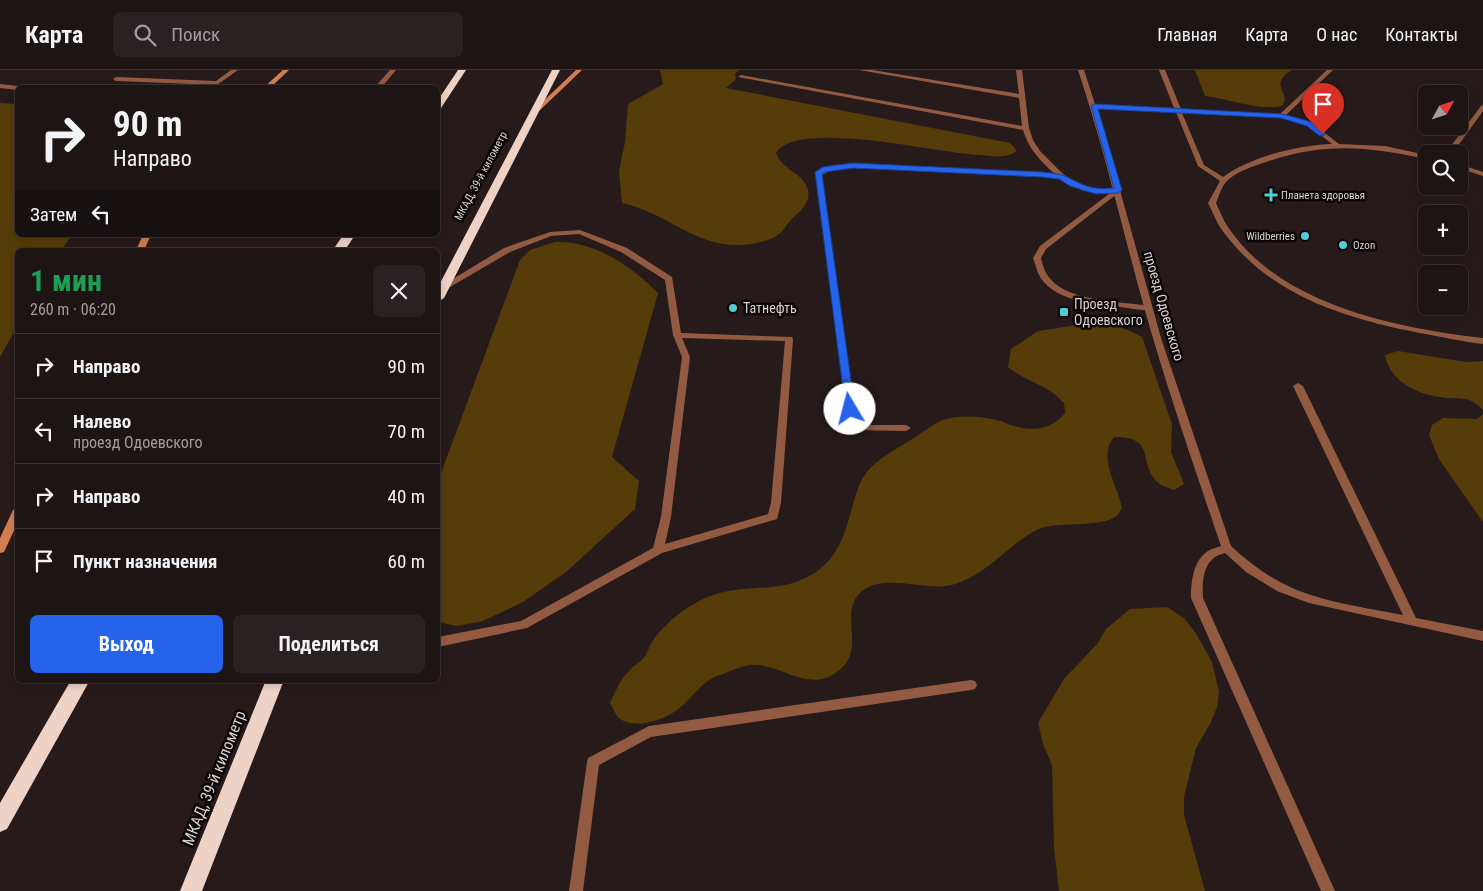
<!DOCTYPE html>
<html lang="ru">
<head>
<meta charset="utf-8">
<style>
  body { margin:0; font-family:"Roboto Condensed",sans-serif; background:#2a2122; color:#f1f3f6; height:100vh; display:flex; flex-direction:column; font-size:19px; white-space:nowrap }
  * { box-sizing:border-box; margin:0 }
  p { font-size:16px; color:#a09ea0 }
  .icon { flex:none; width:28px; height:28px; fill:none; stroke:currentColor; stroke-width:2; stroke-linecap:round; stroke-linejoin:round }
  .map { position:relative; flex:1; overflow:hidden }
  .drawer { position:absolute; left:15px; top:178px; width:425px; height:435px; display:flex; flex-direction:column; background:#1d1414; border-radius:8px; box-shadow:0 2px 8px #0003,0 0 0 1px #3b3334 }
  .drawer>* { flex:none }
  .top-card { position:absolute; left:15px; top:15px; width:425px; height:152px; border-radius:8px; box-shadow:0 2px 8px #0003,0 0 0 1px #3b3334; background:#1d1414; color:#f1f3f6; overflow:hidden }
  .needle { width:32px; rotate:50deg }
  .fabs { position:absolute; left:1418px; top:15px; display:grid; gap:10px }
  .fabs a { display:grid; place-items:center; width:50px; height:50px; border-radius:8px; background:#1d1414; box-shadow:0 2px 8px #0003,0 0 0 1px #3b3334; font-size:25px }
  .pin { position:absolute; display:grid; place-items:center; width:42px; height:42px; color:#fff; margin:-51px -21px; border-radius:50% 50% 50% 0; rotate:-45deg; box-shadow:0 0 5px #0007 }
  .pin .icon { rotate:45deg }
  .me { position:absolute; width:55px; margin:-28px; rotate:352deg; stroke-linejoin:round; filter:drop-shadow(0 0 4px #0008) }
  .turn { display:flex; align-items:center; gap:18px; height:105px; padding:0 15px; font-size:22px }
  .turn .icon { width:65px; height:65px; stroke-width:2.5 }
  .turn b { display:block; font-size:35px; line-height:42px }
  .then { display:flex; align-items:center; height:48px; padding:0 15px; background:#0003; gap:10px; font-size:19px }
  .round { display:grid; place-items:center; flex:none; width:52px; height:52px; border-radius:8px; background:#2a2122 }
  .headline { display:flex; align-items:center; justify-content:space-between; height:85px; padding:0 15px }
  h1 { font-size:30px; font-weight:700; line-height:38px; color:#1e9e55 }
  .cta { display:flex; gap:10px; margin-top:auto; padding:10px 15px }
  .cta a { flex:1; height:58px; border-radius:8px; background:#2563eb; color:#fff; font-size:20px; font-weight:700; line-height:58px; text-align:center }
  .cta a+a { background:#2a2122; color:#f1f3f6 }
  ul { padding:0; list-style:none }
  li { display:flex; align-items:center; gap:15px; height:65px; padding:0 15px; border-top:1px solid #3b3334 }
  li div { flex:1 }
  li b { display:block; font-size:19px }
  li em { font-style:normal }
  header { display:flex; align-items:center; gap:30px; box-sizing:border-box; height:70px; padding:0 25px; background:#1d1414; border-bottom:1px solid #3b3334 }
  header strong { font-size:24px }
  nav { display:flex; gap:28px; margin-inline-start:auto; font-size:18px }
  .search { width:350px; height:45px; background:#2a2122; display:flex; align-items:center; gap:12px; box-sizing:border-box; padding:0 18px; border-radius:8px; color:#a09ea0; font-size:19px }
  .map>svg:first-child { display:block }
  .green { fill:#553c09 }
  .lines { fill:none; stroke-linecap:round; stroke-linejoin:round }
  .lane { fill:#925b41; fill-rule:evenodd }
  .street { fill:#925b41; fill-rule:evenodd }
  .secondary { fill:#d47d52; fill-rule:evenodd }
  .highway { fill:#eed2c5; fill-rule:evenodd }
  .route { fill:#2563eb; stroke:#184099 }
  .poi-dot { fill:#52ccd6; stroke:#0c0707; stroke-width:2 }
  .labels { text-anchor:middle; dominant-baseline:central; stroke-width:5; stroke-linejoin:round; paint-order:stroke }
  .far-street-label { font-size:11px; fill:#dad1d2; stroke:#0c0707 }
  .far-poi-label { font-size:11px; fill:#dad1d2; stroke:#0c0707; text-anchor:start }
  .poi-label { font-size:14px; fill:#dad1d2; stroke:#0c0707; text-anchor:start }
  .street-label { font-size:14px; fill:#dad1d2; stroke:#0c0707 }
  .near-street-label { font-size:16px; fill:#dad1d2; stroke:#0c0707 }
</style>
</head>
<body>
<header>
<strong>Карта</strong>
<div class="search"><svg class="icon" aria-label="search" viewBox="0 0 24 24"><circle cx="10" cy="10" r="6"/><path d="M15 15l6 6"/></svg>Поиск</div>
<nav><a>Главная</a><a>Карта</a><a>О нас</a><a>Контакты</a></nav>
</header>
<div class="map">
<svg width="1483" height="821" viewBox="0 0 1483 821">
  <rect width="100%" height="100%" fill="#271a1b"/>
  <path class="green" d="M660,0H739L735,4L736,9L726,18L1010,73L1017,81C1005,89 993,86 980,85C941,84 797,48 776,83C781,99 804,103 808,120C811,135 798,142 790,151C786,155 784,160 780,163C773,170 761,172 752,174C698,182 670,143 622,133L619,101L625,72L628,34L663,14Z
    M1195,0H1292C1267,15 1292,22 1282,36C1257,41 1231,29 1205,26Z
    M0,33L17,34L18,165H71L62,180H18L17,257L0,287Z
    M555,172C594,170 631,196 658,223L612,387L639,411L635,439L566,502L523,532L483,551L457,556L438,552V411L520,190L530,180Z
    M1090,253C1109,254 1125,257 1142,267L1172,354L1171,382L1184,414L1174,420C1168,418 1160,415 1156,411C1138,390 1156,367 1114,367C1097,388 1118,416 1122,438C1120,441 1118,446 1115,447C1101,457 1060,452 1041,458C1033,461 1025,467 1018,472C996,489 973,513 945,516C920,519 880,503 860,523C838,544 868,580 837,602C807,624 780,592 750,595C740,596 727,603 717,606C699,613 690,632 674,642C660,651 635,659 620,649C616,646 613,638 610,633C615,622 620,610 629,601C633,596 639,593 643,589C647,584 649,577 652,572C669,547 699,526 729,521C761,515 786,522 816,502C846,482 847,447 859,416C868,391 897,380 918,365C926,360 932,355 940,351C957,344 982,346 1000,351C1005,352 1009,355 1014,356C1033,362 1053,359 1065,343L1064,333C1047,314 1026,312 1008,297L1011,279L1038,261Z
    M1398,281L1466,292L1483,291V340C1467,323 1460,331 1440,327C1416,324 1389,310 1385,285Z
    M1483,344V452L1439,389L1429,365L1432,355L1443,348L1477,349Z
    M1167,537L1184,548L1195,562L1212,592L1219,622L1217,637L1211,652L1196,678L1184,727V745L1205,821H1059L1054,778L1052,695L1043,674L1038,653L1064,609L1098,573L1106,559L1130,539Z"/>
  <g class="lines">
    <path class="lane" d="M231,0H238L217,15L116,11L113,9L116,7L216,11Z
      M390,0H396L381,18H374Z
      M859,0H872L1019,24L1016,0H1022L1029,58L1033,70L1040,81L1063,104L1080,115L1095,119L1118,118L1122,120L1046,179L1041,188C1042,193 1044,199 1046,203C1062,232 1119,231 1148,236L1152,238L1151,240C1141,241 1130,238 1120,237C1093,234 1051,231 1038,203C1036,198 1035,193 1033,188L1040,176L1109,124L1083,121L1061,109L1041,106L853,98L834,99L822,105L856,355H906L911,358L906,361L849,360L816,103L833,95L853,94L1041,102L1055,104C1041,92 1028,78 1023,60L738,7L741,5L1022,56L1019,28Z
      M1159,0H1165L1181,39L1280,44L1327,0H1333L1286,45L1312,53L1339,74L1385,76L1426,85V89C1366,76 1323,72 1263,93C1251,97 1235,102 1226,112C1221,118 1219,126 1216,133C1220,141 1223,150 1228,157C1280,235 1396,258 1483,268V274C1465,272 1448,268 1431,265C1352,251 1271,228 1222,160C1216,152 1213,142 1208,133L1220,111L1198,96L1176,42L1094,38L1091,36L1094,34L1174,38ZM1182,43L1282,48L1308,55L1332,74C1298,75 1250,87 1223,107L1204,95Z
      M0,14L18,16L21,18H18V20L0,18Z
      M1483,35V41L1452,84H1445L1481,36Z
      M1459,94L1483,102V106L1459,98Z
      M580,160L627,178L672,207L681,263L792,267L793,269L781,433L777,449L662,483L527,558L438,577V567L521,551L653,478L661,447L682,287L673,265L665,210L621,182L579,164L551,166L510,182L445,220H442L438,218L504,178L550,162ZM682,268L785,271L771,433L768,444L665,474L671,447L690,287Z
      M1298,313L1303,316L1416,548L1483,561V571L1309,533L1277,521L1246,502L1225,483C1203,488 1202,509 1203,528L1335,821H1321L1191,528C1191,509 1194,484 1215,478C1221,476 1225,474 1231,476C1247,491 1264,504 1284,514C1316,531 1367,538 1403,545L1293,316Z
      M971,610L975,611L977,615L975,619L971,620L651,667L599,695L583,821H569L587,692L588,688L649,656Z"/>
    <path class="street" d="M1078,0H1084L1103,59L1161,268L1232,479L1231,482H1223L1222,479C1195,399 1167,319 1144,237C1122,158 1104,78 1078,0Z"/>
    <path class="secondary" d="M283,0H289L270,18H263Z
      M576,0H582L536,44H532V42Z
      M143,165H151L144,180H136Z
      M18,436V452L4,482L0,483V468L13,440Z"/>
    <path class="highway" d="M458,0H466L441,38L438,39V30Z
      M552,0H560L444,228L438,232V217Z
      M343,165H355L345,180H333Z
      M71,610H90L7,759L0,762V733Z
      M266,610H284L202,821H180Z"/>
  </g>
  <path class="route" d="M1094,34L1282,44L1312,52L1326,64L1320,66L1307,56L1281,48L1098,39L1122,120L1118,123L1096,124L1070,116L1059,109L1041,107L853,98L825,102L822,104L855,339L850,343L846,342L815,102L823,97L853,93L1041,102C1048,103 1058,103 1065,106C1085,116 1090,120 1114,118L1091,36Z"/>
  <g class="poi-dot">
    <path d="M1268.5 117.5h5v5h5v5h-5v5h-5v-5h-5v-5h5z"/>
    <circle cx="1305" cy="166" r="5"/>
    <circle cx="1343" cy="175" r="5"/>
    <circle cx="733" cy="238" r="5"/>
    <rect x="1059" y="237" width="10" height="10" rx="2.5"/>
  </g>
  <g class="labels">
    <g class="far-street-label">
      <text transform="translate(481 106) rotate(-62)">МКАД, 39-й километр</text>
    </g>
    <g class="far-poi-label">
      <text x="1281" y="125">Планета здоровья</text>
      <text x="1295" y="166" text-anchor="end">Wildberries</text>
      <text x="1353" y="175">Ozon</text>
    </g>
    <g class="poi-label">
      <text x="1074" y="234">Проезд<tspan x="1074" dy="16">Одоевского</tspan></text>
      <text x="743" y="238">Татнефть</text>
    </g>
    <g class="street-label">
      <text transform="translate(1164 236) rotate(74)">проезд Одоевского</text>
    </g>
    <g class="near-street-label">
      <text transform="translate(214 708) rotate(-68)">МКАД, 39-й километр</text>
    </g>
  </g>
</svg>
<div class="fabs">
<a><svg class="needle" viewBox="-14 -14 28 28"><path d="M0-13l5 13h-10z" fill="#e53935"/><path d="M0 13l5-13h-10z" fill="#a09ea0"/></svg></a>
<a><svg class="icon" aria-label="search" viewBox="0 0 24 24"><circle cx="10" cy="10" r="6"/><path d="M15 15l6 6"/></svg></a>
<a>+</a>
<a>−</a>
</div>
<div class="pin" style="left:1323px;top:64px;background:#d93025"><svg class="icon" aria-label="arrive" viewBox="0 0 24 24"><path d="M6 21V4h12l-3 4 3 4H6"/></svg></div>
<svg class="me" style="left:850px;top:339px" viewBox="-20 -20 40 40"><circle r="19" fill="#fff"/><path d="M0-13L10 11 0 6-10 11z" fill="#2563eb"/></svg>
<div class="top-card">
<div class="turn"><svg class="icon" aria-label="right" viewBox="0 0 24 24"><path d="M7 20v-9h11M14 6l5 5-5 5"/></svg><div><b>90 m</b>Направо</div></div>
<div class="then">Затем<svg class="icon" aria-label="left" viewBox="0 0 24 24"><path d="M17 20v-9H6M10 6l-5 5 5 5"/></svg></div>
</div>
<section class="drawer">
<div class="headline"><div><h1>1 мин</h1><p>260 m · 06:20</p></div><a class="round"><svg class="icon" aria-label="close" viewBox="0 0 24 24"><path d="M6 6l12 12M18 6L6 18"/></svg></a></div>
<ul>
<li><svg class="icon" aria-label="right" viewBox="0 0 24 24"><path d="M7 20v-9h11M14 6l5 5-5 5"/></svg><div><b>Направо</b></div><em>90 m</em></li>
<li><svg class="icon" aria-label="left" viewBox="0 0 24 24"><path d="M17 20v-9H6M10 6l-5 5 5 5"/></svg><div><b>Налево</b><p>проезд Одоевского</p></div><em>70 m</em></li>
<li><svg class="icon" aria-label="right" viewBox="0 0 24 24"><path d="M7 20v-9h11M14 6l5 5-5 5"/></svg><div><b>Направо</b></div><em>40 m</em></li>
<li><svg class="icon" aria-label="arrive" viewBox="0 0 24 24"><path d="M6 21V4h12l-3 4 3 4H6"/></svg><div><b>Пункт назначения</b></div><em>60 m</em></li>
</ul>
<div class="cta"><a>Выход</a><a>Поделиться</a></div>
</section>
</div>
</body>
</html>
